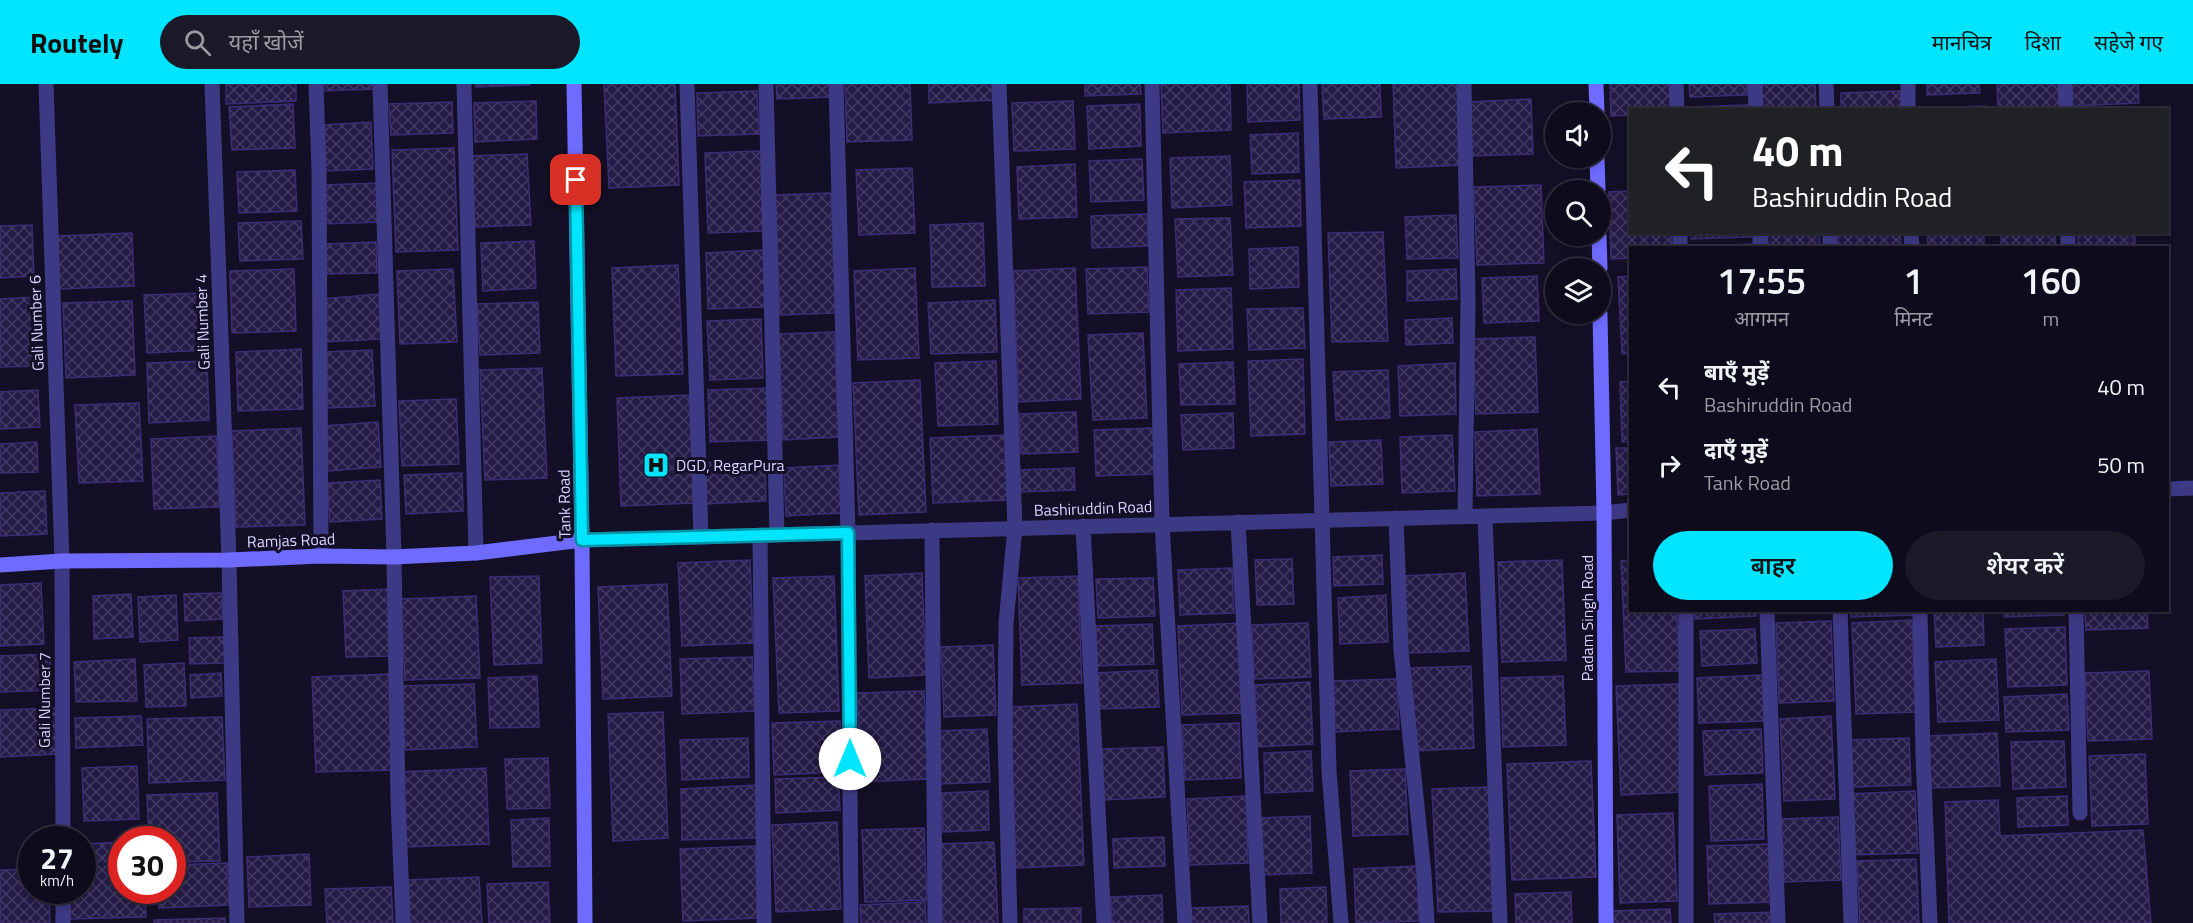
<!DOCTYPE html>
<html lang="hi">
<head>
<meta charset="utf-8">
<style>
  body { margin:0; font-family:"Titillium Web","Noto Sans Devanagari",sans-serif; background:#1c1929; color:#f1f3f6; height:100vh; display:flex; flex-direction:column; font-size:22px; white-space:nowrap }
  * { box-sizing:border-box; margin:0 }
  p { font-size:20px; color:#9b9ba3 }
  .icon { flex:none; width:33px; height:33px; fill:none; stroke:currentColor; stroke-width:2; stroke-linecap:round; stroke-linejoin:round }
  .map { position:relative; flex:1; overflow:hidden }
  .side { position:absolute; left:1629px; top:162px; width:540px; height:366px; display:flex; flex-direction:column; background:#0e0b1c; border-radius:0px; box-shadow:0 3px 9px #0003,0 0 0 2px #2e2b3b }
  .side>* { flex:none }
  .banner { position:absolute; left:1629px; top:24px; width:540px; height:126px; border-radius:0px; box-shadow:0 3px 9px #0003,0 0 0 2px #2e2b3b; background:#202124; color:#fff; overflow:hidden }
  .fabs { position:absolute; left:1545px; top:18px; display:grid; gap:12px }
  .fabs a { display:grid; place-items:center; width:66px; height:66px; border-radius:50%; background:#0e0b1c; box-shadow:0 3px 9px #0003,0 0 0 2px #2e2b3b; font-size:30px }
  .speed { position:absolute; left:18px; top:742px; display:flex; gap:12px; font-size:30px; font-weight:700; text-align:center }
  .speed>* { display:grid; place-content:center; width:78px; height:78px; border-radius:50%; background:#0e0b1c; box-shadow:0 3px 9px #0003,0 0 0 2px #2e2b3b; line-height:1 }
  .speed small { font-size:15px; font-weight:400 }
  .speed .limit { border:9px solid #d22; background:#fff; color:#111 }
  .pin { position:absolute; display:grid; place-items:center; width:51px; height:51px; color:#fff; margin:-26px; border-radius:12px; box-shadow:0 3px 9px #0006 }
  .me { position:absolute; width:66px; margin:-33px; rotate:0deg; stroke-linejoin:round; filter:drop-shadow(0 0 4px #0008) }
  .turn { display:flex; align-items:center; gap:21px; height:126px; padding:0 24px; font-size:27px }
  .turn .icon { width:78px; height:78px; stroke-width:2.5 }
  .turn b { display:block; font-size:42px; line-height:51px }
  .eta { display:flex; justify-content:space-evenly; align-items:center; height:102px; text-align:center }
  .eta b { font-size:36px; font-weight:600; line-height:42px }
  .button { display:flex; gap:12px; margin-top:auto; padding:12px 24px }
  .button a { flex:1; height:69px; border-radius:36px; background:#00e5ff; color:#111; font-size:24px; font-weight:600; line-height:69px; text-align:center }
  .button a+a { background:#1c1929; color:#f1f3f6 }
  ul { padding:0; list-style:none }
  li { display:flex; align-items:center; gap:18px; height:78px; padding:0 24px }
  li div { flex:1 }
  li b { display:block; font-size:22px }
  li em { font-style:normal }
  header { display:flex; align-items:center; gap:36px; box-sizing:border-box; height:84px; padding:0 30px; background:#00e5ff; color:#111 }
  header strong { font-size:28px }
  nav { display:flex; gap:33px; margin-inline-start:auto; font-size:21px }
  .search { width:420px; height:54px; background:#1c1929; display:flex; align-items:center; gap:15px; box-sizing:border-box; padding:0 21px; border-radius:33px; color:#9b9ba3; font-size:22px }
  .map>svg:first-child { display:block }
  .building { fill:url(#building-cross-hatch); stroke:#3b2d73; stroke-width:1.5 }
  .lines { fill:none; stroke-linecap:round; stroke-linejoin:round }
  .street { stroke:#3d3a85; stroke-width:15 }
  .secondary { stroke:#6f6bff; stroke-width:15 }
  .route-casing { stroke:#0095a6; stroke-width:15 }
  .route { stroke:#00e5ff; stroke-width:10 }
  .labels { text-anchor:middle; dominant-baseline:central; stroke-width:6; stroke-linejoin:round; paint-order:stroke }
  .street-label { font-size:16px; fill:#d9d4ff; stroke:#130f26 }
  .poi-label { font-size:16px; fill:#d9d4ff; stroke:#130f26; text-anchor:start }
</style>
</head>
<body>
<header>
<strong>Routely</strong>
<div class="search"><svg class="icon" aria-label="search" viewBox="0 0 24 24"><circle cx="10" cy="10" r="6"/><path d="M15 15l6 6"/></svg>यहाँ खोजें</div>
<nav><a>मानचित्र</a><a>दिशा</a><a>सहेजे गए</a></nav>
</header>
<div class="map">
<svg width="2193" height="839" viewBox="0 0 2193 839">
  <defs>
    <pattern id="building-cross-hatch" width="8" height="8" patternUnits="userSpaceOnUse" patternTransform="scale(1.5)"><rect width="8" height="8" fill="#241b47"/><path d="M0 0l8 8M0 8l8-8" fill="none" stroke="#433b63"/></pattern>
  </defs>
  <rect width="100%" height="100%" fill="#130f26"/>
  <path class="building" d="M226,0H296V17L226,20Z
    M317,0H378V5L318,7Z
    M475,0H530V1L476,3Z
    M604,0H675L679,101L609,104Z
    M776,0H831L832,13L777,15Z
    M845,0H910L912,56L847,58Z
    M929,0H994V16L929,19Z
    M1085,0H1140L1141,10L1085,12Z
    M1161,0H1230L1231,46L1163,49Z
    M1247,0H1299L1300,36L1248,38Z
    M1322,0H1380L1381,33L1324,35Z
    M1393,0H1459L1462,81L1396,84Z
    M1610,0H1671L1672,26H1630V31L1611,32Z
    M1689,0H1747V11L1690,13Z
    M1761,0H1815L1816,26H1762Z
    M1927,0H1979L1980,9L1927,11Z
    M1997,0H2060L2061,26H1998Z
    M2071,0H2138L2139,19L2072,22Z
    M757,7L759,50L698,52L697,9Z
    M1900,7L1901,26H1841V9Z
    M1531,15L1533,70L1470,72L1467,18Z
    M536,17L537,55L475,58L474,19Z
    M1073,17L1075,65L1014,67L1012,19Z
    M452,18L453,49L391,51L389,20Z
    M293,20L295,64L232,66L229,23Z
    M1140,20L1141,62L1089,65L1087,22Z
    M1748,21V26H1687V23Z
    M1985,22V26H1922V24Z
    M371,38L373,85L324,87L322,41Z
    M1298,49L1299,88L1252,90L1250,51Z
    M454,64L458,166L396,168L392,66Z
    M761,67L765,147L708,149L705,69Z
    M527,70L531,141L474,143L471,72Z
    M1230,72L1232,121L1172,124L1170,74Z
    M1142,75L1144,116L1091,118L1089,77Z
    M1075,80L1077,133L1019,135L1017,83Z
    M912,84L915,149L859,151L856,86Z
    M295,86L297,127L239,129L237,88Z
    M1300,96L1301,142L1246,144L1244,98Z
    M380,99L381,138L323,140L322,101Z
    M1541,101L1544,179L1477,181L1474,103Z
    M1630,107V148H1671L1672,164H1630V174L1611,175L1609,108Z
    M831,109L836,229L780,231L775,111Z
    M1147,130L1148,162L1092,164L1091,132Z
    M1456,131L1458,174L1407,175L1405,133Z
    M1230,134L1233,191L1178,193L1175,135Z
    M301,137L303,175L240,177L238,139Z
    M983,139L985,202L932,203L930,141Z
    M32,141L34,192L0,194V142Z
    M1383,148L1388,257L1332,258L1328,149Z
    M1691,148H1751V153L1691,155Z
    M1767,148H1819L1820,164H1768Z
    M1838,148H1900L1901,164H1838Z
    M1927,148H1984V164H1928Z
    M2001,148H2055L2056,164H2001Z
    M2078,148H2135V160L2078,161Z
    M132,149L134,202L59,205L57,152Z
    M534,157L536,204L483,207L481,159Z
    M376,158L377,189L326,190L325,160Z
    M1751,160L1752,164H1694V163Z
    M1298,163L1299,203L1250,205L1249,165Z
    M763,166L766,223L708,225L706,169Z
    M678,181L683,290L616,292L612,184Z
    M1147,183L1149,228L1088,230L1086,185Z
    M915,184L919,274L858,276L854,187Z
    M1075,184L1081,315L1019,318L1013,187Z
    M294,185L296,247L232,249L230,187Z
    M453,185L457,258L400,260L397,187Z
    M1456,185L1457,215L1407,217V187Z
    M1537,192L1539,237L1484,239L1482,194Z
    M1630,192V269L1622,270L1618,193Z
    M1231,204L1233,265L1178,267L1176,206Z
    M205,209L208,266L147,269L144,211Z
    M379,210L381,255L324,258L322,215Z
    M37,213L41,282L0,283V215Z
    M995,216L997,268L931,270L928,219Z
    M132,217L135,291L66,294L63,219Z
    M538,218L540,269L480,271L477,220Z
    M1303,224L1305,264L1249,266L1247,225Z
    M1452,234L1453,259L1406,261L1405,236Z
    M761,235L763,294L710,296L707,237Z
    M834,248L839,353L783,356L779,250Z
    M1143,249L1147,334L1093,336L1088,251Z
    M1535,253L1538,328L1476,330L1473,255Z
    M301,265L303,325L238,327L236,268Z
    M372,266L375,322L327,324L324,268Z
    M1303,275L1305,350L1251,352L1248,277Z
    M207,277L209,336L149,339L147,279Z
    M996,277L998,340L938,342L935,279Z
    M1233,278L1235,320L1181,321L1179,280Z
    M1455,279L1456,330L1400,332L1398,282Z
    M542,284L547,394L485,396L480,286Z
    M1388,286L1390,334L1336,336L1333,288Z
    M920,296L926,428L859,431L853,299Z
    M1630,297V358H1622L1620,298Z
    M769,304L771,356L710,358L708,306Z
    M38,306L40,343L0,345V308Z
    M689,311L694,419L621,422L617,314Z
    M456,315L459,380L402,382L399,317Z
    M139,319L143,397L79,399L75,321Z
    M1076,328L1078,368L1021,370L1019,330Z
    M1233,329L1234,364L1183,366L1181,331Z
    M378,338L381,383L327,387L324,342Z
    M301,344L305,441L236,443L232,347Z
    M1153,344L1155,390L1096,392L1094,346Z
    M1537,345L1540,410L1477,412L1475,348Z
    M1006,351L1009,416L933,419L930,354Z
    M1452,351L1455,407L1402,409L1400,353Z
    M216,352L220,423L154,425L151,355Z
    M1381,356L1383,400L1331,402L1329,358Z
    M37,358L38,388L0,389V360Z
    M1616,364H1630V410L1618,411Z
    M765,377L766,417L706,420L705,379Z
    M840,381L842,429L786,432L784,384Z
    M1074,384L1075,406L1019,408L1018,386Z
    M462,389L463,427L406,430L404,391Z
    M380,396L382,435L330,438L327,399Z
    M45,407L47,450L0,452V409Z
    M1382,471L1383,500L1334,502L1333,473Z
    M1292,475L1294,520L1257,521L1255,476Z
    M750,476L753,559L682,562L678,479Z
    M1562,476L1566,576L1502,578L1498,478Z
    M1630,476V526H1677L1680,587L1626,588L1621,477Z
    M1232,484L1234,529L1180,531L1178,486Z
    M922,489L926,591L869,594L865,492Z
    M1465,489L1469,567L1406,569L1402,492Z
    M539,492L542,579L494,581L490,493Z
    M834,492L839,627L779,629L773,494Z
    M1078,492L1082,599L1022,601L1018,494Z
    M1153,494L1155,532L1098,534L1096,495Z
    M41,499L44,560L0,562V501Z
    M667,500L672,612L603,615L598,503Z
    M390,505L393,572L346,573L343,507Z
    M221,509L223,535L185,537L184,510Z
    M131,510L133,553L94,555L93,512Z
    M176,511L178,556L140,558L138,513Z
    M1386,511L1388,558L1340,560L1338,514Z
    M476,512L480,594L405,596L401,515Z
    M1694,526H1756V532L1695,535Z
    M1851,526H1915L1916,531L1851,533Z
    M1934,526H1983L1984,561L1936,563Z
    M2003,526H2063L2064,531L2004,533Z
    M2085,526H2147L2148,544L2086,546Z
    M1912,536L1916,628L1856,630L1852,539Z
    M1831,537L1834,617L1779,619L1776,539Z
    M1239,539L1243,629L1182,631L1178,542Z
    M1308,539L1311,593L1254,595L1252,541Z
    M1152,540L1154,580L1097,582L1096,542Z
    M2065,543L2067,601L2008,603L2005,545Z
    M1755,545L1757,579L1702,582L1700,547Z
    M224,553L225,579L190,580L189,554Z
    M993,561L996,631L944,633L941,563Z
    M50,570L51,606L0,608V572Z
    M752,573L755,627L682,630L680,575Z
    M135,575L137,617L76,618L74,578Z
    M1996,575L1999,636L1938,638L1935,578Z
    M184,579L186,622L146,623L144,581Z
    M1471,582L1474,664L1413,667L1410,584Z
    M1157,586L1159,623L1096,625L1094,589Z
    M2149,587L2152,655L2088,657L2085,589Z
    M221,589L222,612L191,614L190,591Z
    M390,590L394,686L316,688L312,593Z
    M1763,591L1765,637L1699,639L1697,594Z
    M537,592L539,643L490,644L488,594Z
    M1563,592L1566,661L1503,663L1501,594Z
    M1397,595L1399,645L1335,648L1333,597Z
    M1310,598L1313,660L1257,663L1255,601Z
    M474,600L477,663L405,666L401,602Z
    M1679,600L1683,708L1621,711L1616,602Z
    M924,607L928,695L861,698L857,609Z
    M2067,610L2069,646L2006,648L2004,613Z
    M1077,620L1084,781L1016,784L1009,623Z
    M56,624L58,670L0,673V626Z
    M663,628L668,754L613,757L608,630Z
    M141,632L143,661L76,664L75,634Z
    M1831,632L1835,715L1784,717L1780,635Z
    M222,633L225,696L149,699L147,635Z
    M840,637L842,688L774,691L772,639Z
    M1239,639L1241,694L1185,696L1182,641Z
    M987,645L990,698L939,700L937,647Z
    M1761,645L1763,689L1705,691L1703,647Z
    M1997,649L2000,702L1930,704L1928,652Z
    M748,654L749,693L682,696L680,656Z
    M1909,654L1911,701L1853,703L1851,656Z
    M2064,657L2066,703L2013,705L2011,658Z
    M1163,663L1165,713L1104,716L1102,665Z
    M1311,667L1313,707L1265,709L1264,669Z
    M2145,670L2148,740L2092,742L2089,672Z
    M548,674L550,724L507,725L505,675Z
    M1591,677L1596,793L1512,796L1507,680Z
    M137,682L139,735L84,737L82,684Z
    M486,684L489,760L403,763L399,688Z
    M1405,685L1408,750L1353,752L1350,687Z
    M838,693L840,726L776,729L775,695Z
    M1762,700L1764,755L1711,757L1709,702Z
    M757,701L759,754L682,756L681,705Z
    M1489,703L1495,827L1438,828L1432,705Z
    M988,707L989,746L943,748L942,709Z
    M1915,707L1918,769L1851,771L1848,710Z
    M217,709L220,777L172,778V756H149L147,711Z
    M1246,712L1248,779L1190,781L1187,715Z
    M2067,712L2068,741L2018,743L2017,714Z
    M1998,716L2000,752L2143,746L2151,839H1949L1945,718Z
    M1673,729L1677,817L1620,819L1617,731Z
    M1310,732L1312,789L1261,791L1258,734Z
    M1838,733L1841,796L1784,798L1781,735Z
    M549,734L550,782L513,783L511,736Z
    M837,738L841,825L776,828L772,741Z
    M924,744L927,816L865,818L862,746Z
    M1164,753L1165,782L1114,784L1113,755Z
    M122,758V807H145L146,833L70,835L69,807H82V760Z
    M994,758L998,839H940L936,760Z
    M1772,760L1775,818L1709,820L1707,762Z
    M755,762L758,834L683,837L680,765Z
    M309,770L311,821L249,823L247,773Z
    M1916,775L1919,839H1860L1857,777Z
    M227,779L229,821L159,824L158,807H172V781Z
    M1417,782L1419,837L1356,839L1354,785Z
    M32,785V807H49L50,839H0V786Z
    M479,793L482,839H410L408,796Z
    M548,798L550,839H489L487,800Z
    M391,803L393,839H327L325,805Z
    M1326,803L1327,839H1281L1280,805Z
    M1571,808L1572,839H1516L1515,810Z
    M1162,811L1163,839H1112L1111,813Z
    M925,818L926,839H861L860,821Z
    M1248,822L1249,839H1191V824Z
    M1081,824V839H1024V825Z
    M1670,825L1671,839H1613L1612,827Z
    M1773,828V839H1715L1714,830Z
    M225,834V839H154V836Z"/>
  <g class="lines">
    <path class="street" d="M46,0L62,477L63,756
      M212,0L229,476L237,839
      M316,0L319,85L321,472
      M380,0L394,473L398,716L403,839
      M464,0L476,469
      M687,0L701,453
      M766,0L777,451
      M836,0L848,449L851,839
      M999,0L1015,444L1006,539L1005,653L1010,839
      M1152,0L1162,440L1185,839
      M1310,0L1329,687L1341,839
      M1464,0L1468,217L1465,432
      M1676,0L1677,26
      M1755,0L1756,26
      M1826,0L1827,26
      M1908,0V26
      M2065,0L2066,26
      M1680,148V164
      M1760,148V164
      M1830,148V164
      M1911,148L1912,164
      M2068,148V164
      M2168,405L2193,404
      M1485,432L1500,839
      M1396,434L1401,566L1424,790L1427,839
      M1238,438L1260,839
      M1083,442L1104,839
      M932,446L935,839
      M760,451L764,839
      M582,456L1604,429L1630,426
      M1686,526V839
      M1767,526L1778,839
      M1840,526L1851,839
      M1920,526L1923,671L1930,839
      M2076,526L2080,729
      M63,807V839"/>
    <path class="secondary" d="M574,0L582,456L585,839
      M1596,0L1597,28
      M1597,74L1598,106
      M1599,152L1600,184
      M1600,230L1604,429L1606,839
      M0,481L62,477L229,476L321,472L394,473L476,469L582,456"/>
  </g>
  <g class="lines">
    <g class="route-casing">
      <path id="route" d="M576,96L582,456L848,449L850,675"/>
    </g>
    <use href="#route" class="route"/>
  </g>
  <defs>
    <g id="hospital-square" transform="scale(1.35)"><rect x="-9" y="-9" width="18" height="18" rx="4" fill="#00e5ff" stroke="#130f26"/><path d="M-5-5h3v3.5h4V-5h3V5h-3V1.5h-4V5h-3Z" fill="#111"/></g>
  </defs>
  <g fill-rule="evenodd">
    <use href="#hospital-square" x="656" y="381"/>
  </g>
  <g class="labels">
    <g class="street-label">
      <text transform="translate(202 238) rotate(-92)">Gali Number 4</text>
      <text transform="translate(36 239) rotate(-92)">Gali Number 6</text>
      <text transform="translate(564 420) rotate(-91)">Tank Road</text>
      <text transform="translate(1093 424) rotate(-2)">Bashiruddin Road</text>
      <text transform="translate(291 456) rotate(-2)">Ramjas Road</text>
      <text transform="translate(1587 534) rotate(-90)">Padam Singh Road</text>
      <text transform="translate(44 616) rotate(-90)">Gali Number 7</text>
    </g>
    <g class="poi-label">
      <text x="676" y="381">DGD, RegarPura</text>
    </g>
  </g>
</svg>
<div class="fabs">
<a><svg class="icon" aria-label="sound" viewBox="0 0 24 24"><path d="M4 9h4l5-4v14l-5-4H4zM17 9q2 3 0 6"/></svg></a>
<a><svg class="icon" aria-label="search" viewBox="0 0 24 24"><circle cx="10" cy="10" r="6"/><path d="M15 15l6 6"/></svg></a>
<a><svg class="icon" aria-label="layers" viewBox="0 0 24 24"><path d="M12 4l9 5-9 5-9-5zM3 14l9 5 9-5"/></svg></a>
</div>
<div class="speed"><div>27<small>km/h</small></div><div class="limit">30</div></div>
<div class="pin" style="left:576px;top:96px;background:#d93025"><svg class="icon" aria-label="arrive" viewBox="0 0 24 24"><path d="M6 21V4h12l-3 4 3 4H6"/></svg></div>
<svg class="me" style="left:850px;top:675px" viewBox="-20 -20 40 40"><circle r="19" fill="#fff"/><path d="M0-13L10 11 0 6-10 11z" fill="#00e5ff"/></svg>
<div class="banner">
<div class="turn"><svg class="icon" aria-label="left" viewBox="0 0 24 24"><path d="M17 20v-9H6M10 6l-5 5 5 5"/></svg><div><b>40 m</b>Bashiruddin Road</div></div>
</div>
<section class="side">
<div class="eta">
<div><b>17:55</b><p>आगमन</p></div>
<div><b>1</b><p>मिनट</p></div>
<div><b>160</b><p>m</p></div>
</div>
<ul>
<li><svg class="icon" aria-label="left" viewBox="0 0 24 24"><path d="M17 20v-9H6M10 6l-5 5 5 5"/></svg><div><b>बाएँ मुड़ें</b><p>Bashiruddin Road</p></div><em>40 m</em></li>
<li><svg class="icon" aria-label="right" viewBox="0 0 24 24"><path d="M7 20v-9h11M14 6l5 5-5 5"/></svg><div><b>दाएँ मुड़ें</b><p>Tank Road</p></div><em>50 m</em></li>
</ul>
<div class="button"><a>बाहर</a><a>शेयर करें</a></div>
</section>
</div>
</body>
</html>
